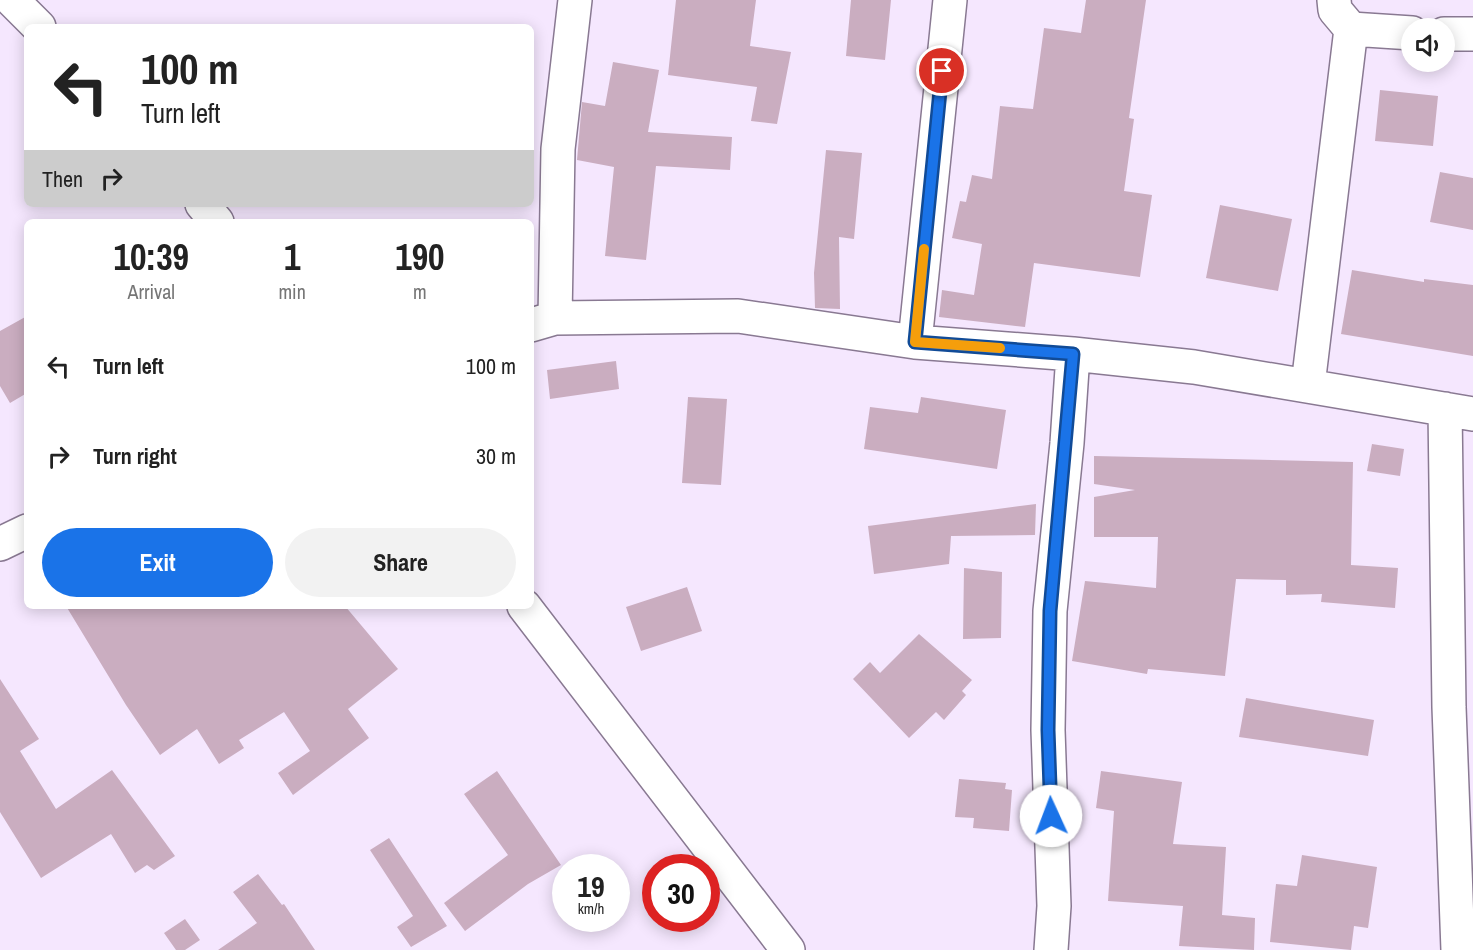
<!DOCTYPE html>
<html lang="en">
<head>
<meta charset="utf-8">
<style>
  body { margin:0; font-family:"Archivo Narrow",sans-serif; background:#f2f2f2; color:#222; height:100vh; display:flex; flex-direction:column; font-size:22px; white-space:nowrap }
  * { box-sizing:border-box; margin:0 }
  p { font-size:20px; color:#767676 }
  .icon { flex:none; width:33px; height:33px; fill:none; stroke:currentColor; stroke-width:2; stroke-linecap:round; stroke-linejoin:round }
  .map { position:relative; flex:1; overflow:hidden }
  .drawer { position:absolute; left:24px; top:219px; width:510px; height:390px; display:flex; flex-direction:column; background:#fff; border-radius:9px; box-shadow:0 3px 15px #0003 }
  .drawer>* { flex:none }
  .guide { position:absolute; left:24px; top:24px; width:510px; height:183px; border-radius:9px; box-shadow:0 3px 15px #0003; background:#fff; color:#222; overflow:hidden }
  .buttons { position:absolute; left:1401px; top:18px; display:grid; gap:12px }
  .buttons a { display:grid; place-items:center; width:54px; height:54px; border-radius:50%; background:#fff; box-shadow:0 3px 15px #0003; font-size:30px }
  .speed { position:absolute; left:552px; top:854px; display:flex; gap:12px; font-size:30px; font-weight:700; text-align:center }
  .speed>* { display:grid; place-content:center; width:78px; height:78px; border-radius:50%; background:#fff; box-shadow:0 3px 15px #0003; line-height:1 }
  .speed small { font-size:15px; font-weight:400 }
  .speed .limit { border:9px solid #d22; background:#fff; color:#111 }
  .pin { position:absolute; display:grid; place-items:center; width:51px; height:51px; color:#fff; margin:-26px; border:3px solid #fff; border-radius:50%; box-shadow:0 2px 6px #0007 }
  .me { position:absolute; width:66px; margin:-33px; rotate:358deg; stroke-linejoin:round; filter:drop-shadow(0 0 4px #0008) }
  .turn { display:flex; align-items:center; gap:21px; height:126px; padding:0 18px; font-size:27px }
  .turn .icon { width:78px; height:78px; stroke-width:2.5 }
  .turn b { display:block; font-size:42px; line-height:51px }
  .then { display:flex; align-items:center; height:57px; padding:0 18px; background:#0003; gap:12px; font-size:22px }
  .eta { display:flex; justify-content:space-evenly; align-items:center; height:102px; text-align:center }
  .eta b { font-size:36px; font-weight:700; line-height:42px }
  .button { display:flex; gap:12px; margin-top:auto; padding:12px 18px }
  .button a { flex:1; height:69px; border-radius:36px; background:#1a73e8; color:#fff; font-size:24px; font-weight:700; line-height:69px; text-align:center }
  .button a+a { background:#f2f2f2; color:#222 }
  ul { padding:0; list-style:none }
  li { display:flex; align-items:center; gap:18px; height:90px; padding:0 18px }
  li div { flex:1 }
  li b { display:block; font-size:22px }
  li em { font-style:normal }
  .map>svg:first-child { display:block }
  .building { fill:#caadc0 }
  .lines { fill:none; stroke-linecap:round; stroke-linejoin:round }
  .minor-casing { stroke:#897992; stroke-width:36 }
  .minor { stroke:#fff; stroke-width:33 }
  .route-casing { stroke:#114b97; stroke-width:15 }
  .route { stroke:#1a73e8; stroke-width:10 }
  .slow { stroke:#f59e0b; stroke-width:10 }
</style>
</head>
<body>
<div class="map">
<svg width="1473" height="950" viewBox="0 0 1473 950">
  <rect width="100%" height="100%" fill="#f5e7fe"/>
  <path class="building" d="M676,0H756L750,46L791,52L777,124L751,121L757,87L668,75Z
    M851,0H891L885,60L846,56Z
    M1086,0H1146L1129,118L1134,119L1124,191L1152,195L1140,277L1034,263L1025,327L939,317L942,290L974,295L982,244L952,238L960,201L966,202L972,175L992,179L1000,106L1033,109L1044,28L1081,33Z
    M613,62L659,70L648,132L732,137L730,170L656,166L646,260L605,256L614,167L577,160L582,102L605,106Z
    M1380,90L1438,96L1433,146L1375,141Z
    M826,150L862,153L854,239L839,237L840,309L815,308L814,273Z
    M1440,172L1473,178V230L1430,222Z
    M1220,205L1292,219L1278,291L1206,278Z
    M1352,270L1424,282V279L1473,285V356L1341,334Z
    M27,316V393L10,403L0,386V331Z
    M616,361L619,389L550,399L547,370Z
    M688,397L727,399L721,485L682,483Z
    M921,397L1006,410L997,469L864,449L870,407L918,413Z
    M1372,444L1404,449L1400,476L1367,471Z
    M1094,456L1353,462L1351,565L1398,568L1395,608L1321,602L1322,594L1286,595V580L1236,579L1225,676L1148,669L1147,674L1072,661L1085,581L1156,588L1158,537H1094V497L1135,490L1094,484Z
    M1036,504L1035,535L951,536L949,564L874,574L868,526Z
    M964,568L1002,572L1001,638L963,639Z
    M687,587L702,631L641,651L626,607Z
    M66,606H345L398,669L348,709L369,738L293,795L278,773L310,751L284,712L239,740L244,748L219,764L197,729L160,755L126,705Z
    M919,634L972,680L962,691L966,695L944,720L936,712L909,738L853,679L870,662L880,673Z
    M0,679L39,739L20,751L56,809L112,770L175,856L154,870L147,865L135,873L111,834L41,878L0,812Z
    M1246,698L1374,720L1368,756L1239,737Z
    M497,771L561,865L528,884L465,931L444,903L508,855L464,794Z
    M1101,771L1182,782L1173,844L1226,847L1222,915L1255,918L1254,950L1179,946L1183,906L1108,901L1114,811L1096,808Z
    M959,779L1006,783L1005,789L1012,790L1009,831L973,828L974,818L955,817Z
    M389,838L447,926L411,947L397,927L413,916L370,850Z
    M1302,855L1377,867L1368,928L1354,926L1351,950L1270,942L1276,884L1297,886Z
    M258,874L282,905L284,904L315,950H218L257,923L233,892Z
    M185,919L200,940L185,950H176L164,933Z"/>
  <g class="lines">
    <g class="minor-casing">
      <path id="minor" d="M12,0L39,27
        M1334,0L1335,10L1351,29L1412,33
        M1444,34H1473
        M202,204L217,222
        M555,318L558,149L575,0
        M531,325L555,318L738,316L915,342L1073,354L1194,367L1473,414
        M915,342L950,0
        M1308,385L1351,29
        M1445,409L1449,707L1458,950
        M0,544L27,531
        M524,606L788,950
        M1051,950L1054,906L1048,730L1050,611L1067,443L1073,354"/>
    </g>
    <use href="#minor" class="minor"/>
  </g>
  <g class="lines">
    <g class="route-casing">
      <path id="route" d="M942,71L915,342L1073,354L1050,611L1048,730L1051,816"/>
    </g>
    <use href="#route" class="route"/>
    <path class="slow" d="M924,249L915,342L1000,348"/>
  </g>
</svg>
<div class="buttons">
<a><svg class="icon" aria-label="sound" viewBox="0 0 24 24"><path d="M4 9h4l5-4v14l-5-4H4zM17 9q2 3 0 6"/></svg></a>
</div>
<div class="speed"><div>19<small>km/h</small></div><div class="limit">30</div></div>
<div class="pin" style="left:942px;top:71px;background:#d93025"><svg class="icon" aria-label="arrive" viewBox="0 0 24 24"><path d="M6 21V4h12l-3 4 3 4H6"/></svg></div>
<svg class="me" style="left:1051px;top:816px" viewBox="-20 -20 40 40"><circle r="19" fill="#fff"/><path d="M0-13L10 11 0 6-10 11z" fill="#1a73e8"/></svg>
<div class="guide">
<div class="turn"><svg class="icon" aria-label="left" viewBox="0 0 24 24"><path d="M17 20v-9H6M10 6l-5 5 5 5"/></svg><div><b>100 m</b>Turn left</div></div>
<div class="then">Then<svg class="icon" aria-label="right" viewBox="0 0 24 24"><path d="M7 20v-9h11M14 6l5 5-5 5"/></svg></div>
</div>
<section class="drawer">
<div class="eta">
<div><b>10:39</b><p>Arrival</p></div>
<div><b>1</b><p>min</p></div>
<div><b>190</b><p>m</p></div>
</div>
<ul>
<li><svg class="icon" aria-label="left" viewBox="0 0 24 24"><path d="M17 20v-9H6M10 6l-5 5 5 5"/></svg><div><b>Turn left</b></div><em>100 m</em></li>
<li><svg class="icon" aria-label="right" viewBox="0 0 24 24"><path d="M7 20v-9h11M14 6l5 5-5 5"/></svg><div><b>Turn right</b></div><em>30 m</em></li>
</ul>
<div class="button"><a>Exit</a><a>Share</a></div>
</section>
</div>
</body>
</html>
